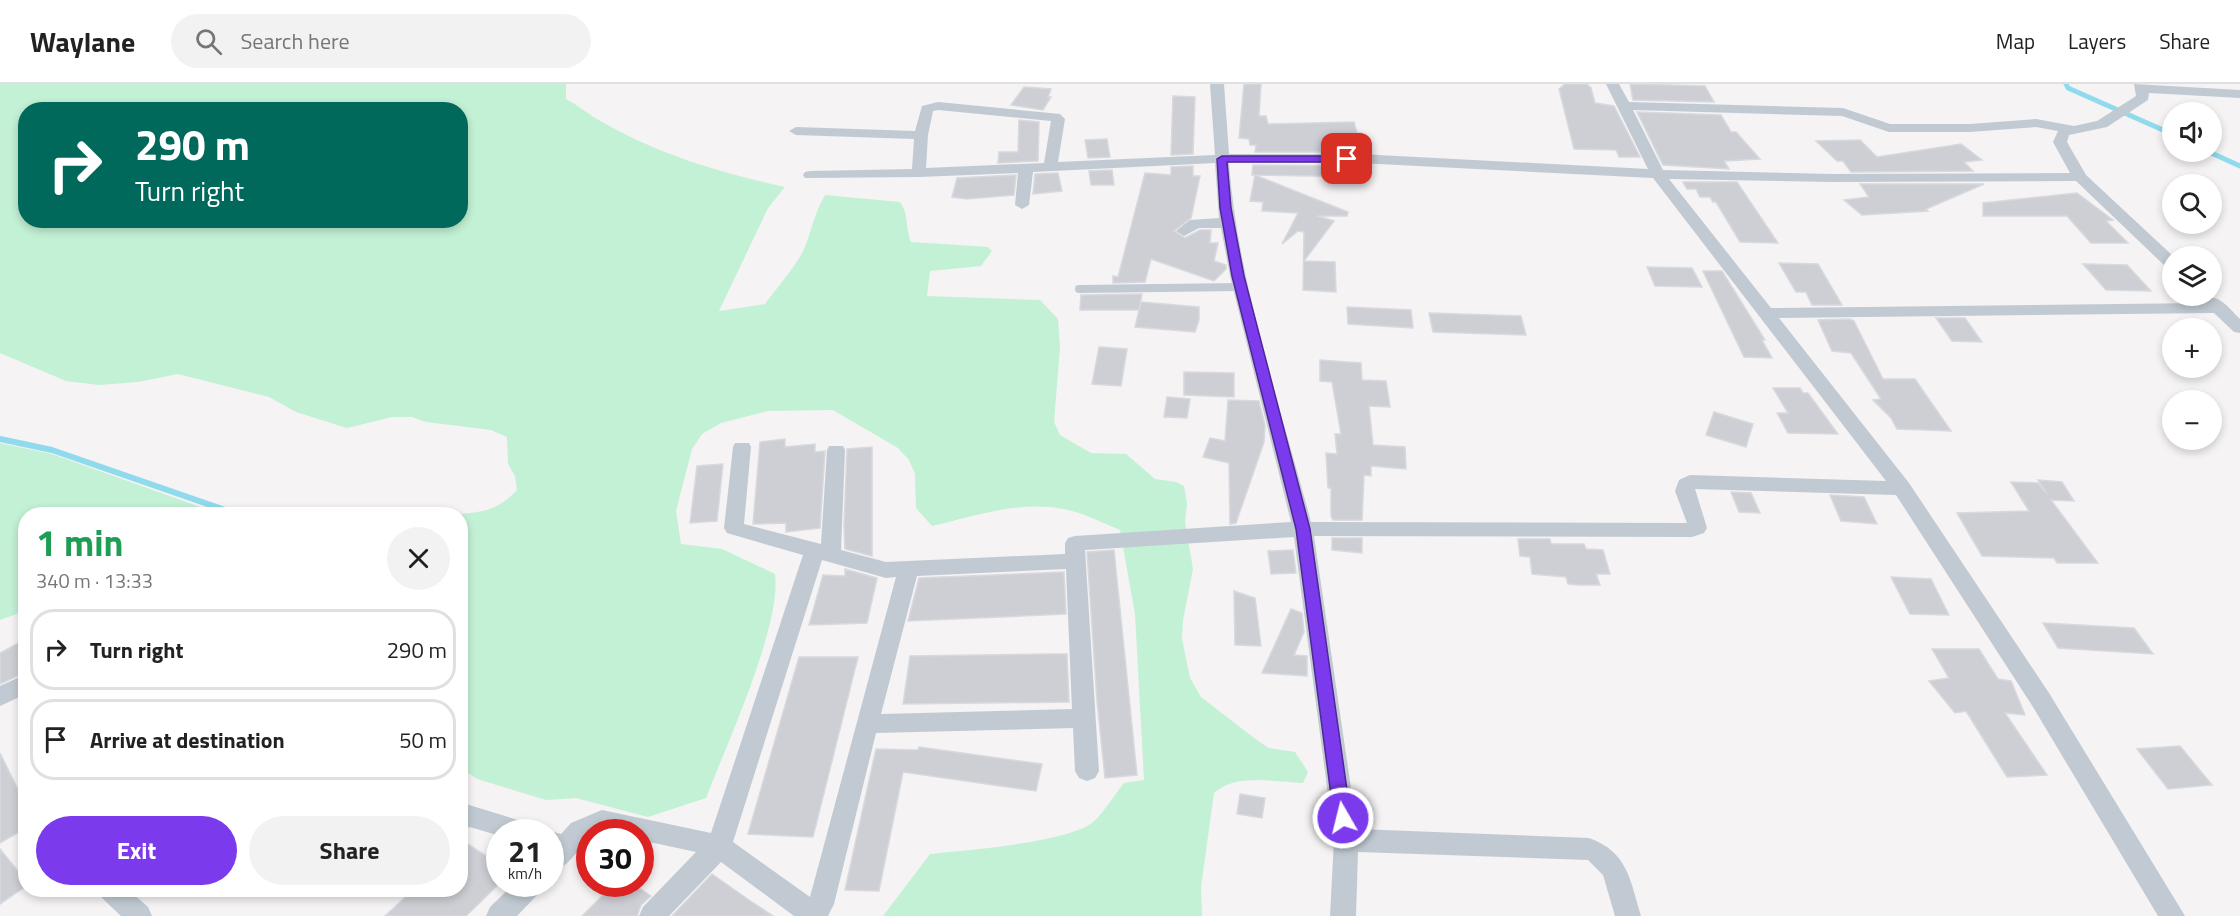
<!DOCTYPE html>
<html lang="en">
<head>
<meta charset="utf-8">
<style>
  body { margin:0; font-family:"Titillium Web",sans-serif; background:#f2f2f2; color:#222; height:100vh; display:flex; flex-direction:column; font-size:22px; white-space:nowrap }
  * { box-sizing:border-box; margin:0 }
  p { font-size:20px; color:#767676 }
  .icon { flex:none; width:33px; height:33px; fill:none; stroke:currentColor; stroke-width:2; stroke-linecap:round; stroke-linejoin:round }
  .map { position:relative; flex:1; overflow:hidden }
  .side { position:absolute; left:18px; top:423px; width:450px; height:390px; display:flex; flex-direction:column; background:#fff; border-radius:24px; box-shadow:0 3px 9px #0003 }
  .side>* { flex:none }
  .guide { position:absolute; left:18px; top:18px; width:450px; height:126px; border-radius:24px; box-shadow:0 3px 9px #0003; background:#00695c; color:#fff; overflow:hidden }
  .buttons { position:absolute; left:2162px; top:18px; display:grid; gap:12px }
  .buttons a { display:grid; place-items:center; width:60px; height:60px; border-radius:50%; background:#fff; box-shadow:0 3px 9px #0003; font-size:30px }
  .speed { position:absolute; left:486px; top:735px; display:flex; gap:12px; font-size:30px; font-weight:700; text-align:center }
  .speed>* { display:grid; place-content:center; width:78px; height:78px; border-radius:50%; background:#fff; box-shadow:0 3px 9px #0003; line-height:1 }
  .speed small { font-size:15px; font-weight:400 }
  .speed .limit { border:9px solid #d22; background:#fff; color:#111 }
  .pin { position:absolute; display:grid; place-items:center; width:51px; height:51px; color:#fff; margin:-26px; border-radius:12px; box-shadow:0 3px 9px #0006 }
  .me { position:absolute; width:66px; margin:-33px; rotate:352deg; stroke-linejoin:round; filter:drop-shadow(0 0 4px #0008) }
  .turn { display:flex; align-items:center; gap:21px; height:126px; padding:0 18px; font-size:27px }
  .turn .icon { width:78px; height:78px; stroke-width:2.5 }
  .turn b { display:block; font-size:42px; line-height:51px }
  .round { display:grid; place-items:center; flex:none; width:63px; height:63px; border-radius:32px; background:#f2f2f2 }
  .headline { display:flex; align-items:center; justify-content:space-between; height:102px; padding:0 18px }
  h1 { font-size:36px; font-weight:700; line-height:45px; color:#1e9e55 }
  .action { display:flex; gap:12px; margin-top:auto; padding:12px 18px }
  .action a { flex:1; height:69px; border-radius:36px; background:#7c3aed; color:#fff; font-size:24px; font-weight:700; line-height:69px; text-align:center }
  .action a+a { background:#f2f2f2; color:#222 }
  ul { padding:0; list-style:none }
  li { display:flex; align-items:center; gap:18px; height:81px; margin:0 12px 9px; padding:0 6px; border:3px solid #e0e0e0; border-radius:24px }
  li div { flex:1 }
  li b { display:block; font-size:22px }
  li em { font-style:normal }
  header { display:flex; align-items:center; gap:36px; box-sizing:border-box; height:84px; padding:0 30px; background:#fff; border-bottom:2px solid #e0e0e0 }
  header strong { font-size:28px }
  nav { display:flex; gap:33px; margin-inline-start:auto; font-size:21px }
  .search { width:420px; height:54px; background:#f2f2f2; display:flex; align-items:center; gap:15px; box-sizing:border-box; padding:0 21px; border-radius:33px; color:#767676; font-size:22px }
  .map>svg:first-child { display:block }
  .green { fill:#c3f1d5; fill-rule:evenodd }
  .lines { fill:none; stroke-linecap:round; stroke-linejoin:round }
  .stream-far1 { stroke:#90daee; stroke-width:5 }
  .stream { stroke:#90daee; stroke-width:6 }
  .building { fill:#cdcfd5; stroke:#d7d9de; stroke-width:1.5 }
  .lane { stroke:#c1cad2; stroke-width:8 }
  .street { fill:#c1cad2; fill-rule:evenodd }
  .route { fill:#7c3aed; stroke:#51269a; stroke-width:1.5 }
</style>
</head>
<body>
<header>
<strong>Waylane</strong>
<div class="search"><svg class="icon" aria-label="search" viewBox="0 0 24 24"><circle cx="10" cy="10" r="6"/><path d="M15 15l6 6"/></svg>Search here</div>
<nav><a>Map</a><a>Layers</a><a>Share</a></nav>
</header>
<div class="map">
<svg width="2240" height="832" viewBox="0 0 2240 832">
  <rect width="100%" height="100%" fill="#f5f3f3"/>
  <path class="green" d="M0,0H566V15C577,21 587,29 597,35C654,69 720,89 785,103L768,124L719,227L765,220C778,202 796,183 805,163C812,145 815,128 825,111L900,118C909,130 905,144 911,158L988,163L992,167L981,182L930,187L927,212L1040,216L1058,235L1060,263L1054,338L1060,351L1091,369L1126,370L1155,395L1176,398L1184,402L1187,420L1185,438L1193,485L1183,536L1182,555L1190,594L1201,613L1258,657L1269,664L1295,668L1308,688L1303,699C1274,698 1237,689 1214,709L1201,803L1202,832H883L930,770C967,766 1064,759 1092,739C1104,729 1114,711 1124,699L1144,696L1135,530L1120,446C1103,439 1086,430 1068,426C1023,415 975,432 932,442L916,424L915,390L909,376L898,364L833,326L768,327L721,339L702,350L692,365L676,427L681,460L722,465L775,490C782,541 726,662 706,714L648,733L576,714L546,716L477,695L461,684L460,430H458C485,428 498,426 517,406L515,392L508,380L507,353L491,346L426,338L412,333H392L347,344L296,328L269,313L178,290L138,298L99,301L66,297L0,269ZM26,26H460V136H26Z
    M0,359L52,370L220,430H26L25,527L0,536Z"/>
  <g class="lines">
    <path class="stream-far1" d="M2066,0L2068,4L2172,50
      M2209,68L2240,82"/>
    <path class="stream" d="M0,355L52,366L231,428"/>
  </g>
  <path class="building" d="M1244,0H1261L1259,32H1266L1268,40L1354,38L1357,49H1361L1364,68H1255L1256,61H1250L1249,55L1239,54Z
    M1565,0H1587L1591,4L1595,19L1614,22L1640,73H1619L1616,66L1574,65L1559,5Z
    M1630,0L1705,2L1714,18L1633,16Z
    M1024,3L1051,5L1048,13H1051L1043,26L1011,21Z
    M1173,12L1195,13L1193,70L1171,71Z
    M1637,28L1721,31L1731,48H1736L1760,75L1724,77L1729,85L1663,81Z
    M1019,36L1039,38L1038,77L998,79L999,68H1018Z
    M1107,55L1110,73L1088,74L1085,56Z
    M1860,56L1877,73L1961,60L1982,76L1964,78L1973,87L1851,88L1843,77H1837L1816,57Z
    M1253,81L1366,82L1367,93L1252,91Z
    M1193,82V92H1200L1191,134L1174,147L1185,154L1200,146H1211L1210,159H1218L1214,177L1226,181V185L1214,197L1151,175L1145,198L1113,199V192L1118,193L1145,89L1171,91V83Z
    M1112,86L1114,101H1091L1089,87Z
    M1058,89L1062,107L1033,110L1035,90Z
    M1016,91L1014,111L967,115L952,113L957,94Z
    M1255,91L1348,128L1347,132H1317L1334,137L1304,177L1335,178L1336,208L1303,206L1304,148L1298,147L1282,160L1298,129L1262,127L1263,118L1250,117Z
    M1683,98H1737L1778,159L1740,158L1716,118H1713L1710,113H1700L1696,105H1687Z
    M1860,100H1984L1926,125L1928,127L1862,131L1844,116L1869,113Z
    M2077,109L2113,136L2106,137L2128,159H2091L2067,132H1983V119Z
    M1779,179L1818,180L1842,221H1812L1806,208H1796Z
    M2083,180L2127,181L2151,207L2106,206Z
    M1647,183L1692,184L1702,203L1655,202Z
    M1703,187H1722L1765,256H1762L1772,274L1744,273Z
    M1142,210L1139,226H1080L1081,211Z
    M1141,218L1199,223V236L1195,248L1135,243Z
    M1347,223L1411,226L1413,244L1348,240Z
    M1429,229L1521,232L1526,251L1433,248Z
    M1936,234H1965L1982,258L1952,257Z
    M1850,235L1854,237L1883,295H1915L1951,347L1897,345L1891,334L1873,316L1881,315L1851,269L1832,267L1818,236Z
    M1099,263L1127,265L1121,302L1092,300Z
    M1320,276L1361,279L1362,296L1386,297L1390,323L1369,322L1373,361L1405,363L1406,385L1371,382V392L1364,391L1362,436H1333L1331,432V404H1328L1326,369L1337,370L1335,350H1341L1332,298L1320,297Z
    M1184,288L1234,289V313L1184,311Z
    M1773,304H1800L1803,309H1808L1838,350L1788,349L1777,329H1788Z
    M1167,313L1190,315L1187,334L1164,333Z
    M1228,316L1259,317L1265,341L1264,358L1236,439L1230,440L1229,379L1203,373L1210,354L1225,357Z
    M1714,328L1753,340L1746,363L1706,351Z
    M785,355V363L815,360V368L825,367L820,444L786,448V439L753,440L760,358Z
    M872,363V472L845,465L844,442L847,365Z
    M723,380L717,437L690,439L697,382Z
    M2038,396L2062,398L2074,417L2051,416L2098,479H2057L2054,474L1982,472L1957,429L2029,427L2011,398L2038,399L2047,410Z
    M1731,408L1751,409L1760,429L1739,428Z
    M1830,411L1864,413L1877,440L1841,437Z
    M1332,454H1362V469L1332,466Z
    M1518,455H1550L1551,460H1584L1586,465L1603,466L1610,490H1596L1600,501H1579L1568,500L1566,493L1532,490L1530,473L1520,472Z
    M1114,466L1137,691L1105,694L1097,617L1087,468Z
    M1293,466L1296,489L1271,490L1268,467Z
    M845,485L877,494L867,539L809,541L823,491L845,492Z
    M1064,488L1066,530L908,537L919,494Z
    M1891,493L1931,495L1949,531L1910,530Z
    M1234,507L1255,514L1261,562L1235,561Z
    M1291,525L1302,529L1304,548L1294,571L1307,572V592L1262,589Z
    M2043,539L2134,544L2153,570L2058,564Z
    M26,555V588L0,600V569Z
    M1932,565H1979L1998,595L2011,597L2025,631L2005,629L2047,691L2007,693L1966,627L1955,629L1929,597L1949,594Z
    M1050,570H1067L1069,618L903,620L910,572Z
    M799,573H858L813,753L748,750Z
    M2180,662L2212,701L2168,705L2137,665Z
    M919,663L1042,680L1036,707L903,688L879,807L845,806L876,665L918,666Z
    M0,669L26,722V744L0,759Z
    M1240,710L1265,714L1262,734L1237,730Z
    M460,755L500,781V799L466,832H385L413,806H460Z
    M0,765L26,797V802L0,820Z
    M712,790L749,816L773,832H672Z
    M614,800H633L651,812L641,821L637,832H582Z"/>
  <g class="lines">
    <path class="lane" d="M1079,205L1241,203"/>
    <path class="street" d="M1210,0H1224L1229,70H1359L1648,85L1606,0H1619L1629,18L1843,24L1890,40H1970L2036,35L2074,42L2097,37L2136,12L2134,0L2240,6V14L2149,9L2148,16L2107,43L2069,51L2067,58L2086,91L2173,172L2172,185L2166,183L2076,97L1832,98L1669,95L1771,224L2204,219L2205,214C2220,210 2230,226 2240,235V249L2234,248L2214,229L1779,234L1909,399L2049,609L2185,832H2158L2033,623L1896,411L1695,405L1707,444L1704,449L1692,453L1314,452L1357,745L1589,754C1628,768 1630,796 1641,832H1615L1603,791L1588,776L1358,768L1356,832H1330L1334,756L1294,453L1085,466L1099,687L1095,694L1087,697L1079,694L1075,687L1073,644L876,649L834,820L828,832H794L721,778L669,832H639L643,823L696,768L640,756V748H590V754C577,767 567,784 550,790V748H545L550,747L561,750L571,739L602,726L711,749L803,471L727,449L724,444L733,363L735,359H749L751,363L744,440L821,460L827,366L829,362H843L845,366L841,466L886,478L1065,470V459L1068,454L1075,452L1291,438L1230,192L1221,144H1199L1184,152L1176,147L1190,136L1219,134L1215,79L1033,88L1029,121L1022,125L1015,121L1018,89L919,93L805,94L803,91L805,88L810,87L912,85L914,55L796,51L789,47L796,43L915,47L922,22L938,18L1060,30L1065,35L1058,78L1215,71ZM938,26L1051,37L1044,79L926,84L928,51L933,27ZM1633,26L1842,32L1889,48H1970L2036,43L2058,47L2053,58L2070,89L1832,90L1663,86ZM1229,79H1359L1653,94L1886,397L1690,391L1679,396L1675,407L1687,439L1311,438C1280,321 1238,199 1229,79ZM822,476L886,494L896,493L810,813L733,758ZM1066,485L1072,625L881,630L917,492Z
      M26,590V610L0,622V602Z
      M466,720L531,740L534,748H500V752L470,743L460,747V722Z
      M514,800H544L540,808L517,832H486L490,823Z
      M98,806H129L148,823L152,832H121L102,814Z"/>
  </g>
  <path class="route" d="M1222,72H1347L1352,75L1347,78H1227L1231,124L1244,192L1310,445L1351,734L1349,739L1343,741L1337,739L1334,734L1296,445L1232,192L1220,124L1217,75Z"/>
</svg>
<div class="buttons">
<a><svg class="icon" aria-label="sound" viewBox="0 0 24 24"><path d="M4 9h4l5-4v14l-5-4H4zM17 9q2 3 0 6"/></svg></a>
<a><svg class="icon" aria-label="search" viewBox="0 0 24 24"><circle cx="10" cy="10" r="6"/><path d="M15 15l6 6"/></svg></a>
<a><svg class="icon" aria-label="layers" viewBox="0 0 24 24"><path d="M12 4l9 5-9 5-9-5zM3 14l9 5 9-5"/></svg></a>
<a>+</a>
<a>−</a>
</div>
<div class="speed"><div>21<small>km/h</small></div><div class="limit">30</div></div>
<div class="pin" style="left:1347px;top:75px;background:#d93025"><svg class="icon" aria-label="arrive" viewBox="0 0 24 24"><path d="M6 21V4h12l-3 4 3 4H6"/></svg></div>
<svg class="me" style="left:1343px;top:734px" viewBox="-20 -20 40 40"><circle r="17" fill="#7c3aed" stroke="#fff" stroke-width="3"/><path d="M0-11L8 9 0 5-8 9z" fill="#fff"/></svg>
<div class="guide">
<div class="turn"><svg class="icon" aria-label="right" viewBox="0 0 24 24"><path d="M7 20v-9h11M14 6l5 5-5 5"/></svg><div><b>290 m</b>Turn right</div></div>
</div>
<section class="side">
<div class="headline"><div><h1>1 min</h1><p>340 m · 13:33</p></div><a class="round"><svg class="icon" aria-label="close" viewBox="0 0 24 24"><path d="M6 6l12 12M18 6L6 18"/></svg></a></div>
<ul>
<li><svg class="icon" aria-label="right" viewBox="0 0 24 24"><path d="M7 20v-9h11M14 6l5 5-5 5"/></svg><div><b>Turn right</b></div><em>290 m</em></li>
<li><svg class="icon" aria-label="arrive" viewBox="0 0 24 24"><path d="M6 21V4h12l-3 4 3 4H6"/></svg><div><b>Arrive at destination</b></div><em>50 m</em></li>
</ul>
<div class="action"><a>Exit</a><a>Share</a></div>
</section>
</div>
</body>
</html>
